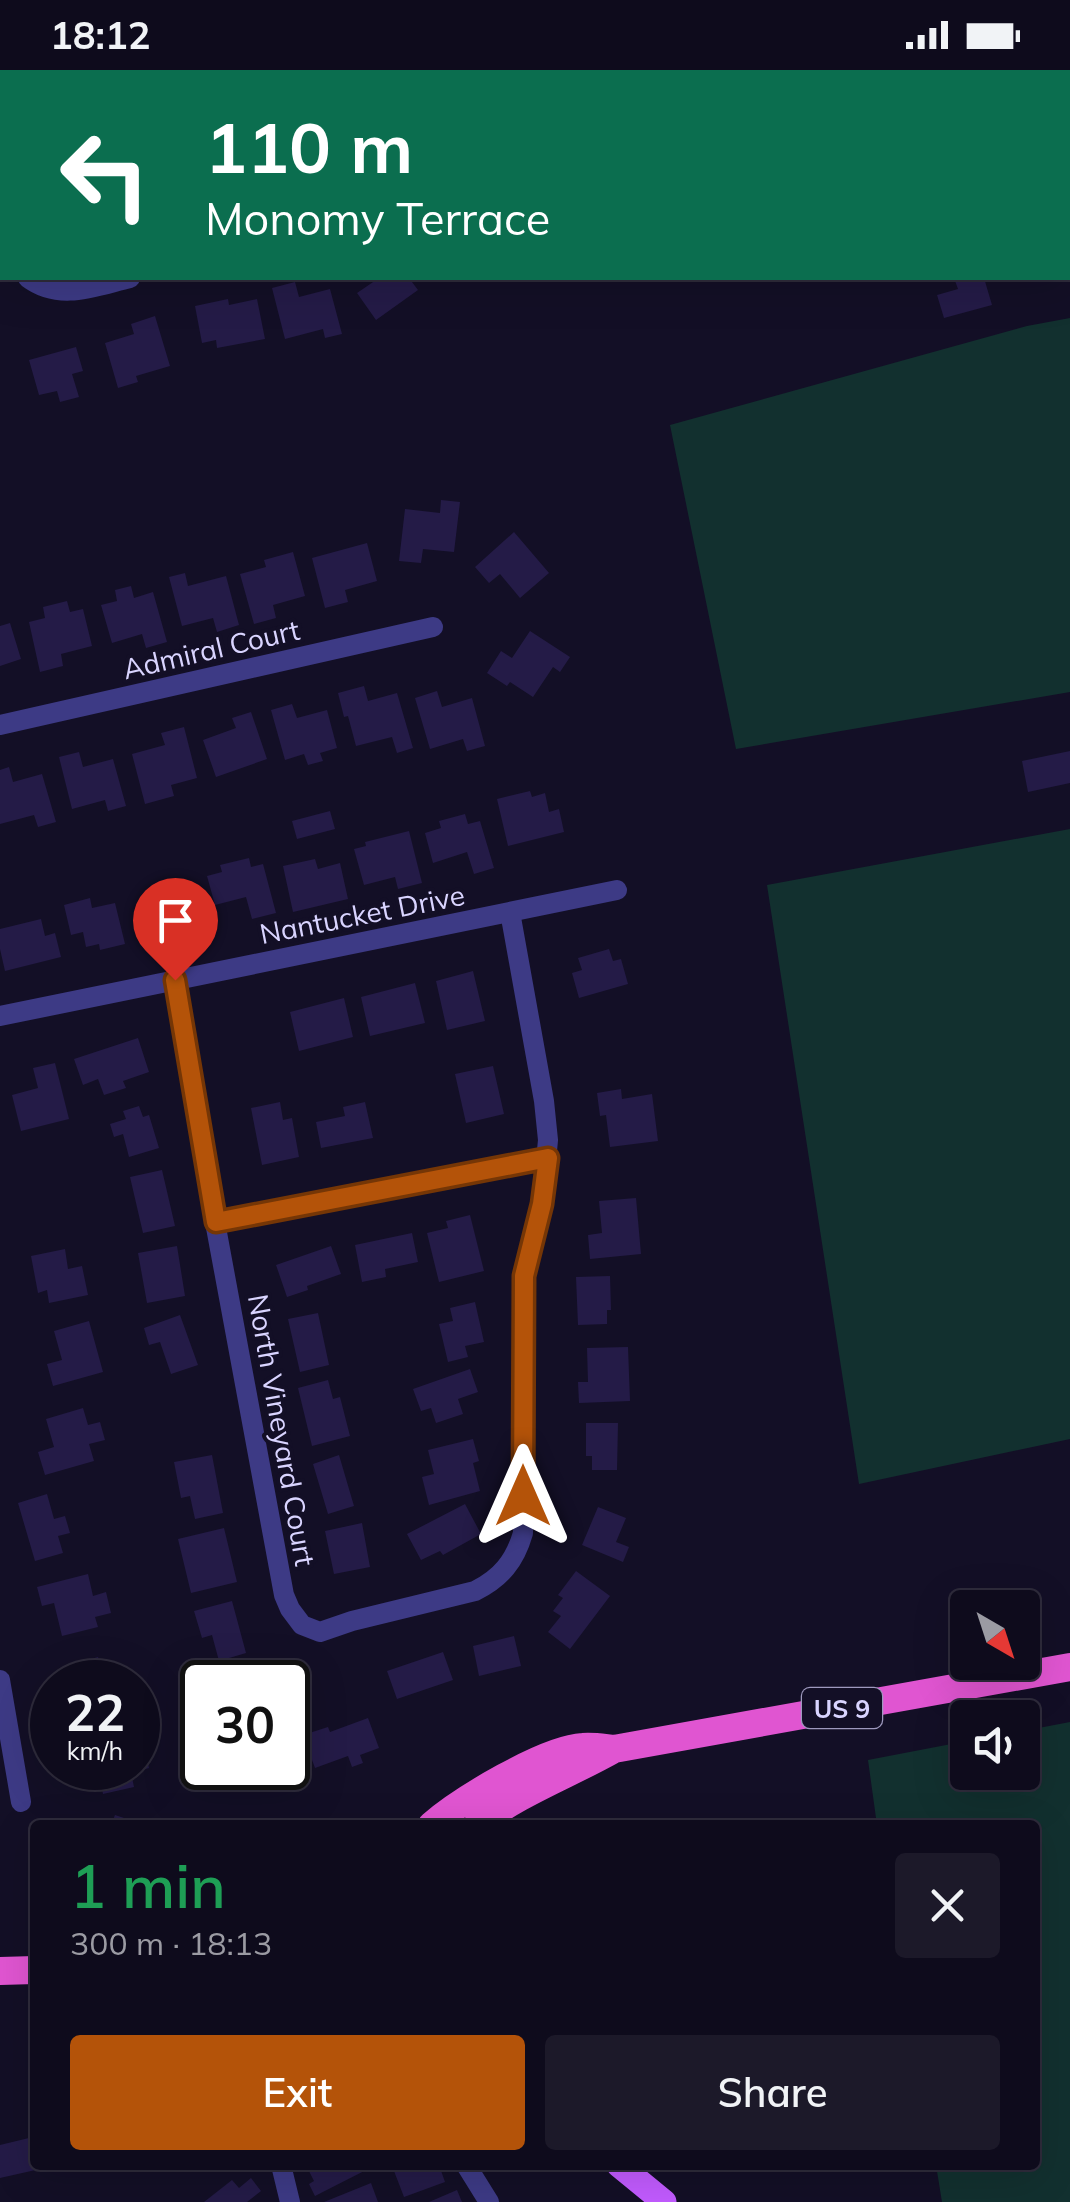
<!DOCTYPE html>
<html lang="en">
<head>
<meta charset="utf-8">
<style>
  body { margin:0; font-family:Mulish,sans-serif; background:#1c1929; color:#f1f3f6; height:100vh; display:flex; flex-direction:column; font-size:38px; white-space:nowrap }
  * { box-sizing:border-box; margin:0 }
  p { font-size:32px; color:#9b9ba3 }
  .icon { flex:none; width:55px; height:55px; fill:none; stroke:currentColor; stroke-width:2; stroke-linecap:round; stroke-linejoin:round }
  .map { position:relative; flex:1; overflow:hidden }
  .drawer { position:absolute; left:30px; top:1750px; width:1010px; height:350px; display:flex; flex-direction:column; background:#0e0b1c; border-radius:10px; box-shadow:0 10px 40px #0002,0 0 0 2px #2e2b3b }
  .drawer>* { flex:none }
  .top-card { position:absolute; left:0px; top:0px; width:1070px; height:210px; box-shadow:0 10px 40px #0002,0 0 0 2px #2e2b3b; background:#0b6e4f; color:#fff; overflow:hidden }
  .needle { width:65px; rotate:141deg }
  .fabs { position:absolute; left:950px; top:1520px; display:grid; gap:20px }
  .fabs a { display:grid; place-items:center; width:90px; height:90px; border-radius:10px; background:#0e0b1c; box-shadow:0 10px 40px #0002,0 0 0 2px #2e2b3b; font-size:50px }
  .speed { position:absolute; left:30px; top:1590px; display:flex; gap:20px; font-size:50px; font-weight:700; text-align:center }
  .speed>* { display:grid; place-content:center; width:130px; height:130px; border-radius:50%; background:#0e0b1c; box-shadow:0 10px 40px #0002,0 0 0 2px #2e2b3b; line-height:1 }
  .speed small { font-size:25px; font-weight:400 }
  .speed .limit { border:5px solid #111; border-radius:15px; background:#fff; color:#111 }
  .pin { position:absolute; display:grid; place-items:center; width:85px; height:85px; color:#fff; margin:-102px -42px; border-radius:50% 50% 50% 0; rotate:-45deg; box-shadow:0 0 10px #0007 }
  .pin .icon { rotate:45deg }
  .me { position:absolute; width:110px; margin:-55px; rotate:0deg; stroke-linejoin:round; filter:drop-shadow(0 0 8px #0008) }
  .turn { display:flex; align-items:center; gap:35px; height:210px; padding:0 40px; font-size:45px }
  .turn .icon { width:130px; height:130px; stroke-width:2.5 }
  .turn b { display:block; font-size:70px; line-height:85px }
  .round { display:grid; place-items:center; flex:none; width:105px; height:105px; border-radius:10px; background:#1c1929 }
  .overview { display:flex; align-items:center; justify-content:space-between; height:170px; padding:0 40px }
  h1 { font-size:60px; font-weight:600; line-height:75px; color:#1e9e55 }
  .cta { display:flex; gap:20px; margin-top:auto; padding:20px 40px }
  .cta a { flex:1; height:115px; border-radius:10px; background:#b45309; color:#fff; font-size:40px; font-weight:600; line-height:115px; text-align:center }
  .cta a+a { background:#1c1929; color:#f1f3f6 }
  .status { display:flex; justify-content:space-between; align-items:center; height:70px; padding:0 50px; background:#0e0b1c; direction:ltr }
  .status svg { height:28px; fill:currentColor }
  .map>svg:first-child { display:block }
  .green { fill:#12302f }
  .building { fill:#241b47 }
  .lines { fill:none; stroke-linecap:round; stroke-linejoin:round }
  .minor { stroke:#3d3a85; stroke-width:20 }
  .primary { stroke:#c25bff; stroke-width:25 }
  .trunk { stroke:#e055d1; stroke-width:28 }
  .route-casing { stroke:#753606; stroke-width:25 }
  .route { stroke:#b45309; stroke-width:18 }
  .labels { text-anchor:middle; dominant-baseline:central; stroke-width:8; stroke-linejoin:round; paint-order:stroke }
  .shield { fill:#130f26; stroke:#9e99be; stroke-width:2.5 }
  .shield-label { font-size:25px; font-weight:bold; fill:#d9d4ff }
  .street-label { font-size:28px; fill:#d9d4ff; stroke:#130f26 }
</style>
</head>
<body>
<div class="status"><b>18:12</b><svg viewBox="0 0 49 12"><path d="M0 12V9h3v3zM5 12V6h3v6zM10 12V3h3v9zM15 12V0h3v12zM26 1h20v11H26zM47 4h2v5h-2z"/></svg></div>
<div class="map">
<svg width="1070" height="2132" viewBox="0 0 1070 2132">
  <rect width="100%" height="100%" fill="#130f26"/>
  <path class="green" d="M938,0H1070V40L1068,41V2H939Z
    M1070,248V622L736,679L670,355L1027,256Z
    M1070,759V1369L859,1414L767,815Z
    M1070,1652V2132H942L936,2095H1035V1755H877L868,1690L967,1671L968,1702H1022L1023,1661Z"/>
  <path class="building" d="M379,208H409L418,220L376,250L357,223Z
    M954,208H984L992,235L944,248L937,225L958,219Z
    M295,212L299,227L330,219L342,264L325,268L323,259L285,269L272,218Z
    M228,229L229,235L257,229L265,269L217,278L216,270L202,273L195,236Z
    M155,246L170,296L136,306L138,312L118,318L105,273L134,264L131,254Z
    M76,277L83,301L72,304L79,327L60,332L57,321L39,325L29,290Z
    M441,430L460,432L454,482L423,479L421,493L399,491L405,439L440,443Z
    M514,462L549,503L520,528L500,504L489,513L475,497Z
    M367,473L377,511L345,520L348,532L325,538L312,488Z
    M293,482L305,526L273,535L276,548L254,554L240,504L266,497L264,490Z
    M185,503L188,516L226,506L239,555L217,562L213,548L182,556L169,507Z
    M131,516L134,528L153,522L167,572L146,578L142,564L112,573L101,535L117,531L115,520Z
    M67,531L70,542L83,539L92,576L61,584L63,596L40,602L29,552L45,548L43,537Z
    M10,553L21,589L0,596V556Z
    M530,561L570,587L560,602L553,597L533,627L510,612L507,616L487,603L501,581L512,588Z
    M364,616L368,631L397,623L413,678L397,683L392,667L356,676L348,646L344,647L338,623Z
    M437,621L442,637L472,628L485,676L467,681L463,669L430,679L415,628Z
    M292,634L297,648L327,640L337,678L320,683L323,691L308,695L304,684L285,690L271,640Z
    M251,642L267,689L216,707L203,670L236,658L232,648Z
    M184,657L197,708L171,715L174,726L145,734L132,684L165,675L161,663Z
    M1070,681V713L1028,722L1022,691Z
    M79,682L83,697L113,689L126,736L108,741L105,730L72,739L59,687Z
    M9,697L13,712L42,704L56,752L38,757L34,745L0,754V700Z
    M530,721L532,727L545,723L549,742L559,739L564,762L508,776L497,729Z
    M330,741L335,759L297,769L292,751Z
    M465,744L468,754L480,751L494,798L474,804L467,782L433,793L425,763L441,758L439,751Z
    M409,761L422,813L398,819L395,807L364,815L354,779L366,776L365,772Z
    M249,788L251,797L263,794L276,843L252,849L246,827L215,835L207,806L222,802L220,795Z
    M315,789L318,799L340,793L348,829L293,842L283,796Z
    M170,812L173,825L190,821L194,838L204,836L209,857L151,871L142,831L154,828L151,816Z
    M90,828L92,838L115,833L125,874L100,880L99,874L86,877L83,862L71,865L64,835Z
    M41,849L45,866L55,863L61,887L5,901L0,879V859Z
    M609,879L613,891L621,889L628,914L579,928L572,903L582,900L578,888Z
    M473,901L485,951L447,960L436,911Z
    M415,913L425,953L370,966L361,927Z
    M344,928L353,967L299,981L290,942Z
    M138,968L149,1002L123,1011L126,1018L104,1025L98,1009L83,1015L74,989Z
    M55,993L69,1049L21,1061L12,1025L38,1018L33,998Z
    M493,996L504,1044L466,1053L455,1004Z
    M621,1019L622,1029L652,1024L658,1071L610,1077L606,1045L600,1046L597,1023Z
    M280,1032L283,1050L292,1048L299,1087L262,1095L251,1038Z
    M365,1032L373,1068L321,1078L316,1052L345,1046L343,1037Z
    M139,1036L143,1047L149,1045L159,1078L129,1087L123,1064L114,1067L110,1054L126,1049L123,1041Z
    M162,1100L175,1156L143,1163L130,1107Z
    M636,1128L641,1184L590,1189L588,1165L602,1163L599,1131Z
    M470,1145L484,1201L439,1212L427,1163L448,1158L446,1151Z
    M412,1163L418,1192L385,1199L386,1207L362,1212L355,1175Z
    M177,1176L185,1226L147,1233L138,1183Z
    M331,1176L341,1204L307,1216L308,1220L287,1227L276,1195Z
    M65,1179L68,1199L82,1196L88,1225L49,1233L47,1220L38,1223L31,1186Z
    M610,1206L611,1240H607V1254L578,1255L576,1207Z
    M475,1232L484,1272L465,1276L468,1287L448,1292L439,1254L453,1251L450,1238Z
    M318,1243L329,1295L300,1302L288,1249Z
    M180,1245L198,1295L171,1304L160,1272L149,1275L144,1258Z
    M89,1251L103,1302L53,1316L47,1294L62,1290L54,1261Z
    M628,1277L630,1331L579,1333L578,1312H588L587,1278Z
    M470,1299L478,1322L458,1329L463,1344L436,1353L431,1338L421,1341L413,1319Z
    M328,1310L333,1329L340,1327L350,1366L312,1376L298,1318Z
    M83,1338L88,1355L100,1352L105,1370L89,1374L94,1391L45,1405L38,1382L54,1377L46,1349Z
    M586,1353H618L617,1400H592V1386H586Z
    M473,1369L479,1391L473,1393L480,1421L429,1435L422,1407L434,1404L428,1380Z
    M212,1385L223,1443L195,1449L190,1426L181,1428L174,1392Z
    M339,1385L354,1436L328,1444L313,1394Z
    M47,1424L54,1449L65,1446L70,1463L58,1466L63,1483L35,1491L18,1433Z
    M465,1434L481,1464L443,1485L440,1481L421,1490L407,1464Z
    M598,1437L626,1448L616,1472L629,1477L623,1492L582,1475Z
    M362,1453L370,1497L334,1504L325,1461Z
    M224,1458L237,1512L191,1523L178,1469Z
    M576,1501L610,1526L570,1579L548,1562L561,1546L553,1541L563,1528L558,1525Z
    M88,1504L93,1526L106,1522L111,1543L95,1547L98,1557L62,1566L54,1533L42,1536L37,1517Z
    M232,1531L246,1583L219,1591L212,1565L202,1568L194,1541Z
    M514,1566L521,1596L479,1606L473,1576Z
    M443,1582L453,1610L397,1629L387,1601Z
    M98,1587L104,1605L113,1602L116,1612H65L61,1598Z
    M368,1648L379,1678L360,1685L363,1693L352,1697L348,1686L315,1698L303,1665L328,1657L330,1662Z
    M144,1676L149,1698L134,1702L133,1698H138V1677Z
    M98,1698H130L134,1717L103,1724Z
    M115,1745L142,1754V1755H111Z
    M33,2067L35,2095H40V2099L0,2108V2075Z
    M321,2095H368L370,2098L315,2126L309,2114L314,2111L309,2101Z
    M412,2095H439L445,2112L404,2127L394,2101Z
    M251,2108L261,2121L247,2132H204L232,2110L239,2118Z
    M371,2113L378,2132H324Z
    M457,2120L462,2132H429Z"/>
  <g class="lines">
    <path class="minor" d="M332,0L333,2
      M0,149L2,159
      M28,208C60,232 96,216 130,208
      M0,655L433,557
      M175,910L215,1152L284,1525L290,1539L302,1555L320,1562L352,1551L475,1521C501,1508 515,1491 523,1463L524,1206L542,1134L548,1070L544,1031L510,842
      M0,946L617,820
      M215,1152L548,1088
      M0,1610L21,1732
      M281,2095L290,2132
      M466,2095L489,2132"/>
    <path class="primary" d="M619,2095L664,2132"/>
    <path class="trunk" d="M432,1755C461,1730 545,1679 583,1677C593,1676 604,1678 614,1679L1070,1597
      M477,1755C520,1722 568,1705 614,1679
      M0,1901L35,1900"/>
  </g>
  <g class="lines">
    <g class="route-casing">
      <path id="route" d="M175,910L216,1152L548,1088L542,1134L524,1206L523,1426"/>
    </g>
    <use href="#route" class="route"/>
  </g>
  <g class="labels">
    <rect class="shield" x="802" y="1618" width="80" height="40" rx="8"/>
    <g class="shield-label">
      <text x="842" y="1638">US 9</text>
    </g>
    <g class="street-label">
      <text transform="translate(211 579) rotate(-13)">Admiral Court</text>
      <text transform="translate(362 844) rotate(-11)">Nantucket Drive</text>
      <text transform="translate(282 1360) rotate(80)">North Vineyard Court</text>
    </g>
  </g>
</svg>
<div class="fabs">
<a><svg class="needle" viewBox="-14 -14 28 28"><path d="M0-13l5 13h-10z" fill="#e53935"/><path d="M0 13l5-13h-10z" fill="#9b9ba3"/></svg></a>
<a><svg class="icon" aria-label="sound" viewBox="0 0 24 24"><path d="M4 9h4l5-4v14l-5-4H4zM17 9q2 3 0 6"/></svg></a>
</div>
<div class="speed"><div>22<small>km/h</small></div><div class="limit">30</div></div>
<div class="pin" style="left:175px;top:910px;background:#d93025"><svg class="icon" aria-label="arrive" viewBox="0 0 24 24"><path d="M6 21V4h12l-3 4 3 4H6"/></svg></div>
<svg class="me" style="left:523px;top:1426px" viewBox="-20 -20 40 40"><path d="M0-17L14 15 0 8-14 15z" fill="#b45309" stroke="#fff" stroke-width="4"/></svg>
<div class="top-card">
<div class="turn"><svg class="icon" aria-label="left" viewBox="0 0 24 24"><path d="M17 20v-9H6M10 6l-5 5 5 5"/></svg><div><b>110 m</b>Monomy Terrace</div></div>
</div>
<section class="drawer">
<div class="overview"><div><h1>1 min</h1><p>300 m · 18:13</p></div><a class="round"><svg class="icon" aria-label="close" viewBox="0 0 24 24"><path d="M6 6l12 12M18 6L6 18"/></svg></a></div>
<div class="cta"><a>Exit</a><a>Share</a></div>
</section>
</div>
</body>
</html>
